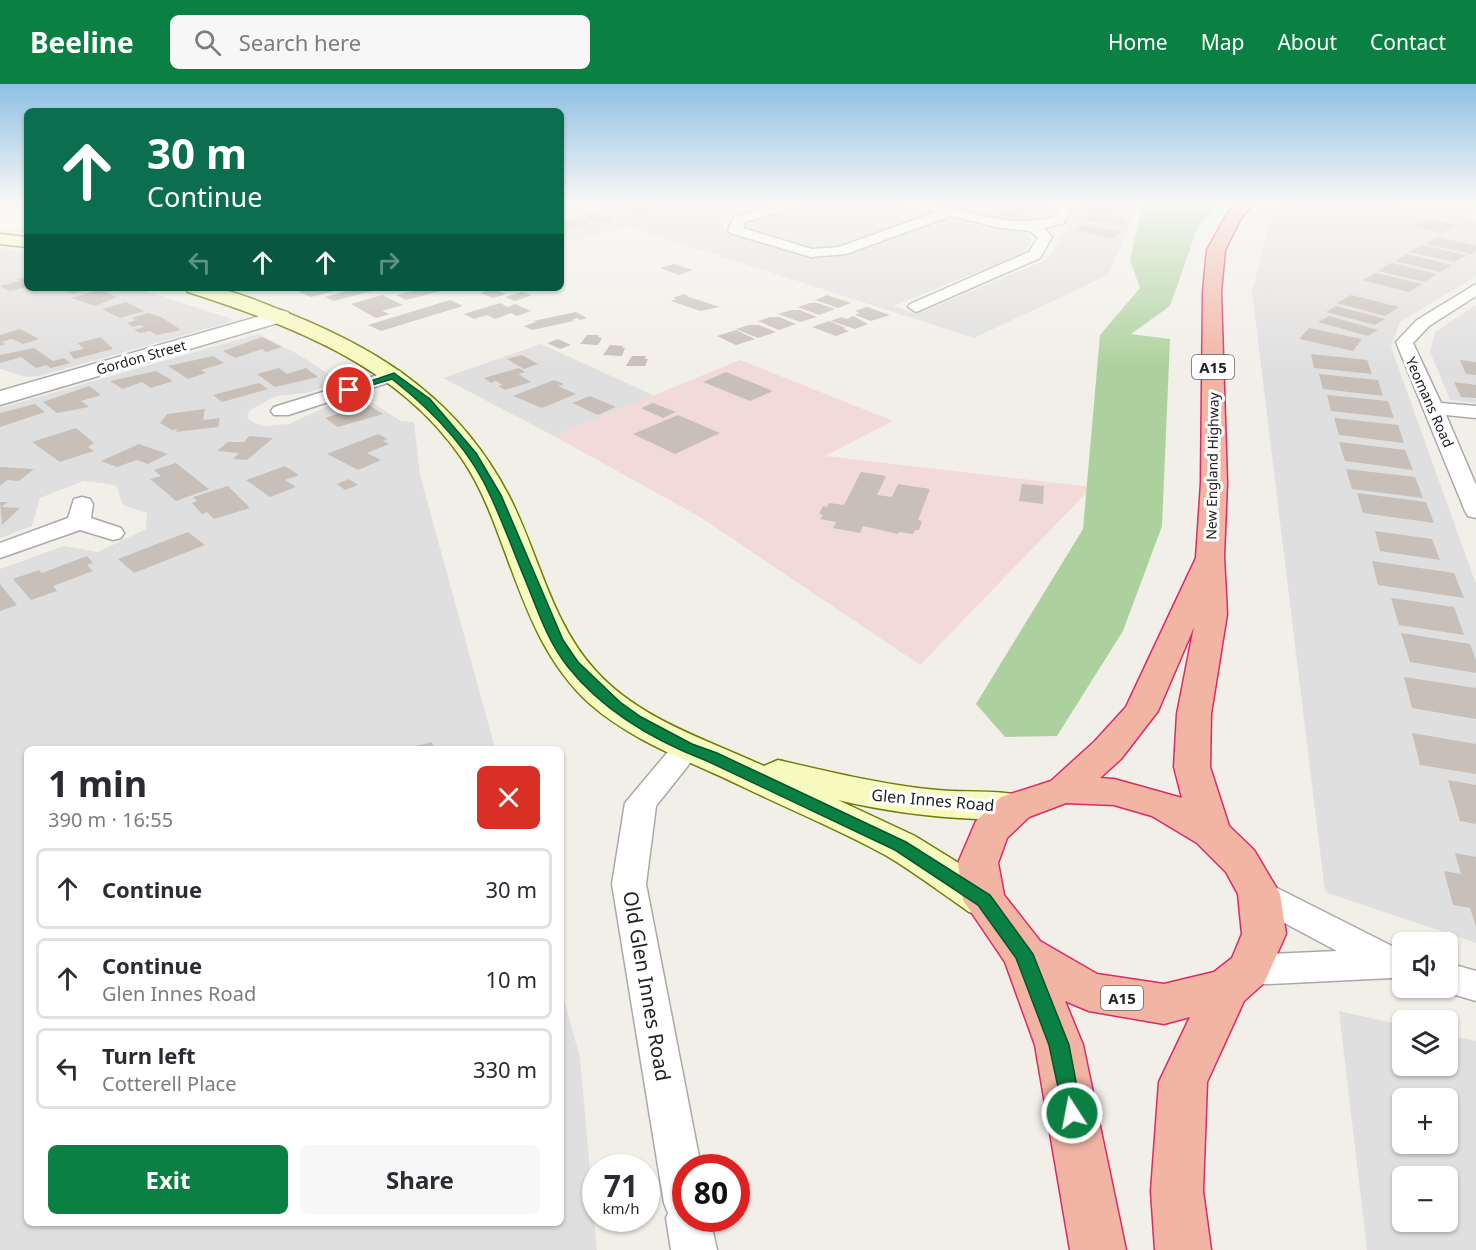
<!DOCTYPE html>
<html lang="en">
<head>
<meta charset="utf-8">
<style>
  body { margin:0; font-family:"Noto Sans",sans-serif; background:#f7f7f7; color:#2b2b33; height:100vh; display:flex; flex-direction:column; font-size:22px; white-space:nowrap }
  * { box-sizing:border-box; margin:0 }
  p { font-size:20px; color:#7c7c81 }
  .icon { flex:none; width:33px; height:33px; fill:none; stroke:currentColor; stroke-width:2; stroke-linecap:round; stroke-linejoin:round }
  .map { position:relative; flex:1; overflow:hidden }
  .panel { position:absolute; left:24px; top:662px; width:540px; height:480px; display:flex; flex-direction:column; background:#fff; border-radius:9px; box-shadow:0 2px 4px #0004 }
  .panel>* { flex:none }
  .top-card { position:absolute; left:24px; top:24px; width:540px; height:183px; border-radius:9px; box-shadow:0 2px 4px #0004; background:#0b6e4f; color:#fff; overflow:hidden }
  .tools { position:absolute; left:1392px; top:848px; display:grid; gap:12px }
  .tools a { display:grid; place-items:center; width:66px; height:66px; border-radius:9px; background:#fff; box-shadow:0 2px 4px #0004; font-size:30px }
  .speed { position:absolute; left:582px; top:1070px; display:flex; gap:12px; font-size:30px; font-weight:700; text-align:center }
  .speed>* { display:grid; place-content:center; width:78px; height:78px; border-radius:50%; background:#fff; box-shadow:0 2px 4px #0004; line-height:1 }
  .speed small { font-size:15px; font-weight:400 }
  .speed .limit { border:9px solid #d22; background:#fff; color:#111 }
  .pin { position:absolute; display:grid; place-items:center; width:51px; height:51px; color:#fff; margin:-26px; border:3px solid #fff; border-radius:50%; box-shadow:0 2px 6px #0007 }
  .me { position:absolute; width:66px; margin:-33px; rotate:349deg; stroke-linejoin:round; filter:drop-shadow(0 0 4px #0008) }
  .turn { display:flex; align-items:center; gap:21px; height:126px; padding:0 24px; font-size:27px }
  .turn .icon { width:78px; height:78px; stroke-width:2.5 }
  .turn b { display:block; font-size:42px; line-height:51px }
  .lanes { display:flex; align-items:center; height:57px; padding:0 24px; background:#0003; justify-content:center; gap:30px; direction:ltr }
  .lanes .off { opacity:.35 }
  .round { display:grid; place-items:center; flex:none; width:63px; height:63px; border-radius:9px; background:#f7f7f7 }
  .overview { display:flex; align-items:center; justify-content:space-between; height:102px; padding:0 24px }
  h1 { font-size:36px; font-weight:700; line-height:45px }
  .action { display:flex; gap:12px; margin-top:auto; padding:12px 24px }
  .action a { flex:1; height:69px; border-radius:9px; background:#0b8043; color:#fff; font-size:24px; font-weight:700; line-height:69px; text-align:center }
  .action a+a { background:#f7f7f7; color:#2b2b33 }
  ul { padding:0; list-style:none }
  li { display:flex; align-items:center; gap:18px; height:81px; margin:0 12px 9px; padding:0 12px; border:3px solid #e1e1e2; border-radius:9px }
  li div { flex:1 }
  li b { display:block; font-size:22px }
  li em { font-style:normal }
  header { display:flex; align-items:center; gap:36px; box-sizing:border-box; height:84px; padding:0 30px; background:#0b8043; color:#fff }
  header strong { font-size:28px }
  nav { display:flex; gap:33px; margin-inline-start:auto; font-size:21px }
  .search { width:420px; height:54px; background:#f7f7f7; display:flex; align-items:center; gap:15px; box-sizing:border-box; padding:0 21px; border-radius:9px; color:#7c7c81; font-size:22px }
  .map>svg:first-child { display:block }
  .residential { fill:#e0dfdf; fill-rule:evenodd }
  .commercial { fill:#f2dad9 }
  .education { fill:#ffffe5 }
  .forest { fill:#add19e }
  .building { fill:#c7bfb8 }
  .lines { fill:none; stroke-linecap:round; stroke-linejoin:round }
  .minor-casing { stroke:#a9a9a9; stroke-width:3 }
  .tertiary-casing { stroke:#a9a9a9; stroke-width:3 }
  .secondary-casing { stroke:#707d05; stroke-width:3 }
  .trunk-casing { stroke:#dc2a67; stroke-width:3 }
  .minor { fill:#fff; fill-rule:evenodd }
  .tertiary { fill:#fff; fill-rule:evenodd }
  .secondary { fill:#f7fabf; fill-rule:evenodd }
  .trunk { fill:#f2b4a3; fill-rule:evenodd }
  .route { fill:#0b8043; stroke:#07532c; stroke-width:1.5 }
  .labels { text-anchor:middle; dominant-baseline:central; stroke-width:6; stroke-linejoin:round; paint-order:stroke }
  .far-street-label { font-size:14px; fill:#222; stroke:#fff }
  .shield { fill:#fff; stroke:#646464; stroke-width:1.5 }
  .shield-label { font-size:15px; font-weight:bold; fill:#222 }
  .street-label { font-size:16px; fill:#222; stroke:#fff }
  .near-street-label { font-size:20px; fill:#222; stroke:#fff }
</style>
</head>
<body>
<header>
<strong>Beeline</strong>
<div class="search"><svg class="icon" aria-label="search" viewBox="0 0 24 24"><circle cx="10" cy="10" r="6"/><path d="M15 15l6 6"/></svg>Search here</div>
<nav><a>Home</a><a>Map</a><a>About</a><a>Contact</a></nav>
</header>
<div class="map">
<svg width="1476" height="1166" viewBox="0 0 1476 1166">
  <rect width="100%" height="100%" fill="#f2efe9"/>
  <path class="residential" d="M598,120H778L725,136L723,145L809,173L842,171L951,134L997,145L1023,147L1032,155L1025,169L893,222L917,230L1048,175L1081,120H1140L1108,191L974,254L627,142L575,156L561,152V131H570Z
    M804,120H898L933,129L838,164H810L747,145L748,137Z
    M933,120H1053L1046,132L1034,137H1010L984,133Z
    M1282,120H1399L1476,135V192L1400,238L1391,263L1476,500V859L1325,808L1252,207L1272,128Z
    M0,164L27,169V204H136L232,235L230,238L39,292L26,293L0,285Z
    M1476,221V319L1450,316L1430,267L1435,248Z
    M258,250L296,269L341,298L306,309L276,312L250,326L247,333L254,339L264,342L289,340L328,322L360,311L401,337L414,338L420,391L495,664H27V1138H561V904L580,974L597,1166H0V485L64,462L98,468L146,445L147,429L123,421L116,401L83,397L40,414L32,442L0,454V324Z
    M541,260L655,312L554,352L443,294Z
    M1339,927L1402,941V981H1448V951L1476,957V1166H1367ZM1402,1014H1448V1059H1402ZM1402,1092H1448V1137H1402Z"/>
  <path class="commercial" d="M740,276L893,337L825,372L1092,403L920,581L700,433L554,352Z"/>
  <path class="education" d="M0,120H27V145L0,143Z"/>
  <path class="forest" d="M1150,120H1218L1197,145L1170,222L1131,250L1170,255L1162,442L1123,547L1057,652L1005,653L976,620L1083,445L1100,251L1140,204L1130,176L1142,125Z"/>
  <path class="building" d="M641,120H650L661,124L639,130L621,125Z
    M1014,122L1026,125L1018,128L1024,130L1013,134L999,130L1004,129L999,128Z
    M1091,123H1101L1129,126L1127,129L1110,128L1109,130L1088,128Z
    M595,129L615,135L601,139L581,133Z
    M1092,131L1127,135L1124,141L1083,136Z
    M578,134L590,138L572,145L561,146V139Z
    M1428,135L1457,141L1441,149L1412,143Z
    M1083,141L1122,148L1112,155L1076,146Z
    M1437,153L1476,162V166L1471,170L1426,160Z
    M1421,161L1466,171L1455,178L1409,168Z
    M1407,170L1452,181L1440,188L1395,177Z
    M1391,179L1437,190L1425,198L1378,187Z
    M674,180L693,186L679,191L660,184Z
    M1376,189L1422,200L1409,208L1362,196Z
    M27,193V203L10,207L0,202L20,197L16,195Z
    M59,204H90V205L72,210Z
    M106,204L114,206L105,208L117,213L95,222L71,214Z
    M311,204H342V205L311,213L299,208Z
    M358,204L379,205L334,217L325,213Z
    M424,204L441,207L406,216L396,211Z
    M494,205L506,210L493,214L480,209Z
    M522,208L532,211L515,217L505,213Z
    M684,210L688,212H686L720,223L700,227L671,217L676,215L673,214Z
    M382,211L403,221L382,227L390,230L376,234L351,220Z
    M827,211L851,219L838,224L815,216Z
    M1351,211L1399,223L1385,232L1337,219Z
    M450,216L463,222L381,247L368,241Z
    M126,218L144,227L120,234L102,225Z
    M500,219L508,223L515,220L531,227L517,232L511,229L495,235L487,231L474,235L464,230Z
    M810,219H818L835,225L819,231L798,223Z
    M1336,222L1385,235L1375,241L1326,228Z
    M867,223L890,231L871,237L855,231L860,229L855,227Z
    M791,226H800L817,233L800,238L778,230Z
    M576,228L587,234L580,236L577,234L572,236L574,237L532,246L524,242L536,238L533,237Z
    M148,229L161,233L181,246L157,251L150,247L140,249L134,246L144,243L140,241L133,243L127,239L136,236L131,234Z
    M853,232L868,240L855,245L831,237L841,233L847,235Z
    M1329,232L1378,246L1368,252L1318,238Z
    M770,233H779L796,240L779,246L758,237Z
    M829,237L846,244L843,245L849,247L836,252L812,243Z
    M749,241H759L776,248L758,254L736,245Z
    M1309,244L1362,255L1353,267L1299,255Z
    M20,245L39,255L23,260L12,255L1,258L6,260L0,262V251Z
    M736,246L755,255L736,261L717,252Z
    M587,251H599L598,253L602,254L598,261L580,260Z
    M101,253L113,265L74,275L69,268L84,265L78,259Z
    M262,253L282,263L266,268L262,265L235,274L223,267Z
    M558,255L571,261L560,265L547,259Z
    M610,261L623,262L622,264H625L622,272L603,271Z
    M34,264L53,277L64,274L70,279L51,284L46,281L36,284L21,273L0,279V271Z
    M1311,270L1367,276L1372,290L1314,284Z
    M522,271L538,280L524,285L507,275Z
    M213,272L224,279L201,286L206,289L188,295L168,282Z
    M632,272H646L645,275H648L645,282H626Z
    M1460,276L1476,278V291L1466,290Z
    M279,284L287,290L306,284L318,293L275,303L257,290Z
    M519,284L525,288L518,290L531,298L505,306L498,302L503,301L496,297L491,299L484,294Z
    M156,287L173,297L151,304L142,298L123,305L110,297Z
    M726,288L773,307L750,317L703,298Z
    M1319,290L1378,296L1383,312L1323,305Z
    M554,296L564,300L558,302L576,310L542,324L513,312Z
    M1454,298L1476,301V314L1461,313Z
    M259,299L268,305L222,318L213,311Z
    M89,302L101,311L81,317L89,323L57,329L43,318Z
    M1327,311L1388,317L1394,334L1331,327Z
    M590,312L616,323L598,331L572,319Z
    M653,319L676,328L663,334L641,324Z
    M35,320L45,328L0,343V329Z
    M367,320L383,330L338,343L325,334Z
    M205,325L203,336L220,334L218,343L176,348L177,345L172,346L160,339L167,330Z
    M678,331L720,349L675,370L633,350Z
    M1334,334L1398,341L1404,359L1339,351Z
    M76,344L94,359L88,363L94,367L60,378L32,358Z
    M378,350L388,355L383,357L389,360L367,369L381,376L358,386L327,370Z
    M249,352L273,354L247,376L233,375L239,369L217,367L228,358H244Z
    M1339,358L1405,366L1413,386L1345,377Z
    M139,360L168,370L148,380L137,376L117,383L101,377Z
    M176,379L209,405L176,417L150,395L161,392L154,386Z
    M285,382L299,391L285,396L296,403L270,413L246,396Z
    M0,383L34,385L19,397L7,396L0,402Z
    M1346,385L1415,393L1423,414L1352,405Z
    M861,388L886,392L877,411L892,413L898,400L930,405L918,436L922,437L919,446H915L913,450L899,448L898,450L863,442L860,449L833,444L836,438L820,435L823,431L819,430L823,422L827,423L829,419L844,421Z
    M349,395L358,401L345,406L337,400Z
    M1022,400L1044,402L1043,420L1019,417Z
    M228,402L250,424L214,435L207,428L202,430L192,419L197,417L193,413Z
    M1357,409L1426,418L1434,439L1363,429Z
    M0,418H8L1,423L20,424L2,441Z
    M1375,447L1432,455L1440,476L1380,467Z
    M188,448L205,461L134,489L118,475Z
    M87,472L93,479L87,481L93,487L53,502L57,507L31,516L13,495L39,486L42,489Z
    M1372,477L1454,489L1464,514L1378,501Z
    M0,500L17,521L0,527Z
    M1391,514L1454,523L1464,551L1399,541Z
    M1401,549L1470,560L1476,576V589L1410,578Z
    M1404,593L1476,604V635L1412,624Z
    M1412,649L1476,660V690L1420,681Z
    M432,658L434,664H409Z
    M1448,696L1476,701V740L1460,737Z
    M1455,769L1476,773V843L1470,824L1453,821L1444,787L1461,790Z"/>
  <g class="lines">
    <g class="minor-casing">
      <path id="minor" d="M561,120H577L575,123L561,126Z
        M777,120H797L795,123L745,138L743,144L812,165L839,163L936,128L913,123L911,120C960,120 1005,147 1054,133L1062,120H1074L1064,139L1044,144L1052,153L1040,174L916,228L908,223L910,220L1029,168L1038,154L1030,147L1001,144L951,132L846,170L811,173L730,149L728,146L734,133Z
        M1476,200V212L1429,242L1413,259L1441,319L1476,322V334L1446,331L1476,401V434L1468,432L1465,427L1396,258L1417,236Z
        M394,286L400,287L403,291L400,295L288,331H274L271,327L274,323Z
        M82,413L90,415L93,420L91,434L121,444L124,449L121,454L113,456L80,446L0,474V459L68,434L74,415Z
        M687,654L697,657L702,664L656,722L646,800L701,1083H686V1134H710L717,1166H671L666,1134L668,1129L664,1119L612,800L625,719L677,657Z
        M1259,797L1271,801L1402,867V897L1392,894L1248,901L1235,897L1230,886L1235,875L1248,871L1337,867L1247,819L1242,810L1247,801Z
        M1448,879L1476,887V917L1435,905L1434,903H1448Z"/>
    </g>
    <g class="tertiary-casing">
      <path id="tertiary" d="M281,226L288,228L291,232L288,236L0,321V307Z"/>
    </g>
    <g class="secondary-casing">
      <path id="secondary" d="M0,150L27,153V163L0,160Z
        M186,204C195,204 204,203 213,204C236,207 268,221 290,230C385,268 461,319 509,412C538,468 551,538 595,586C639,635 705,655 764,682L778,676C831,688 883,701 937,706C967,709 999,705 1029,713L1034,723L1029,733C1011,738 995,736 977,735C930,733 884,727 838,716L915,752L999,804L1005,816L999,828L984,832L969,828C942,809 915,789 887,772C840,746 789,725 741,702C690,677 633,658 590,620C540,575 522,512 499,452C489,424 477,396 460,372C397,281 290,241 188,208Z"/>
    </g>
    <g class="trunk-casing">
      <path id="trunk" d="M1236,120H1253L1241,134L1225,166L1221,208L1227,399L1224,472L1227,530L1211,630L1210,683L1229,742L1254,766L1280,810L1286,850L1264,899L1244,917L1207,998L1203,1107L1211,1166H1155L1151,1107L1159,998L1190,933L1164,940L1089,927L1065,917L1083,961L1126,1166H1070L1035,961L1005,878L963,816L958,779L976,737L1001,713L1051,697L1095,657L1126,623L1196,474L1201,399L1203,208L1207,166L1226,132ZM1194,543L1177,630L1174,683L1182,714L1114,695L1100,694L1121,675L1158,627ZM1066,719L1114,721L1152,732L1197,759L1226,788L1238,810L1242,850L1232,874L1214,888L1164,900L1097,890L1040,857L1004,811L998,779L1007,754L1029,733Z"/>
    </g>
    <use href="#minor" class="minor"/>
    <use href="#tertiary" class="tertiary"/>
    <use href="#secondary" class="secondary"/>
    <use href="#trunk" class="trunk"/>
  </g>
  <linearGradient id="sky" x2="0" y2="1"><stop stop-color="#8fc0e4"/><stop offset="0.42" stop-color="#f9f8f5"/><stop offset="1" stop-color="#f9f8f5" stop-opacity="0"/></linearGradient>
  <rect width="1476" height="283" fill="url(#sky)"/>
  <path class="route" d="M394,289L430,315L476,369L501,411L563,556L578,578L620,618L641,633L692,660L717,669L906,758L990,811L1033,870L1069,961L1082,1029L1079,1036L1072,1039L1065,1036L1049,961L1016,874L978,821L895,766L707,677C655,657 603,627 568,583C547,557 537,524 524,493C513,466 503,439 491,413C470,365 433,327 392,295L349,308L344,306Z"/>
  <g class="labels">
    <g class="far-street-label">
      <text transform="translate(141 273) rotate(-16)">Gordon Street</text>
      <text transform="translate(1430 318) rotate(66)">Yeomans Road</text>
      <text transform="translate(1212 382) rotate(-89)">New England Highway</text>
    </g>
    <g class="shield">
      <rect x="1192" y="271" width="42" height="24" rx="4.5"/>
      <rect x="1101" y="902" width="42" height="24" rx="4.5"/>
    </g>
    <g class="shield-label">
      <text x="1213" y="283">A15</text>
      <text x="1122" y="914">A15</text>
    </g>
    <g class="street-label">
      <text transform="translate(933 716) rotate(5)">Glen Innes Road</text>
    </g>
    <g class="near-street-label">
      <text transform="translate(647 902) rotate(80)">Old Glen Innes Road</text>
    </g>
  </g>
</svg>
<div class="tools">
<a><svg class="icon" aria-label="sound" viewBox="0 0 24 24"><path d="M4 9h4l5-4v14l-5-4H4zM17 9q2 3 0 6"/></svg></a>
<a><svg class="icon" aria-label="layers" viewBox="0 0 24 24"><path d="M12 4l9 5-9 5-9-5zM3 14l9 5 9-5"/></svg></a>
<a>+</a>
<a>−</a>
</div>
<div class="speed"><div>71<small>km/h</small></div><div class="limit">80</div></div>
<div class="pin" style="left:349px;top:306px;background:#d93025"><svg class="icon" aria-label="arrive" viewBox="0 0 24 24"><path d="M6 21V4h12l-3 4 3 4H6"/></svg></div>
<svg class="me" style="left:1072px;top:1029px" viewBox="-20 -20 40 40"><circle r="17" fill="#0b8043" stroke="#fff" stroke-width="3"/><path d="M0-11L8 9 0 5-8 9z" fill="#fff"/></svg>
<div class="top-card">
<div class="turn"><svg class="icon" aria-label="ahead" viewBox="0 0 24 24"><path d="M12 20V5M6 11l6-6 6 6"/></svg><div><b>30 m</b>Continue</div></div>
<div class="lanes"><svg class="icon off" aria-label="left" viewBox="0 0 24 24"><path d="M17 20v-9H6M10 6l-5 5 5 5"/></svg><svg class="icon" aria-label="ahead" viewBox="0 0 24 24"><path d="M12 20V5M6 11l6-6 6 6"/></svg><svg class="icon" aria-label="ahead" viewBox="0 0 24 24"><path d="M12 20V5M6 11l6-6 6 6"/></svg><svg class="icon off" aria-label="right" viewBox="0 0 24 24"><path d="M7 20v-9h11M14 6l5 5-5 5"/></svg></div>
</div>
<section class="panel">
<div class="overview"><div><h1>1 min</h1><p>390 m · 16:55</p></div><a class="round" style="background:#d93025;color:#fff"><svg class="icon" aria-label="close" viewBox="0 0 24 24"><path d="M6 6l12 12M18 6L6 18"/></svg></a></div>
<ul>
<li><svg class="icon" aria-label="ahead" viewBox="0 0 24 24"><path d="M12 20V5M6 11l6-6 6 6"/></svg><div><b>Continue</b></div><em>30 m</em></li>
<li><svg class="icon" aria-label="ahead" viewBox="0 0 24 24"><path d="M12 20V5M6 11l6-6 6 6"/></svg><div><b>Continue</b><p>Glen Innes Road</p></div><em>10 m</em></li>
<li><svg class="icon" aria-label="left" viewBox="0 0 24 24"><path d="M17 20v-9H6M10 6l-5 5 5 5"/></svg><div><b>Turn left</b><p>Cotterell Place</p></div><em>330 m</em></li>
</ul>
<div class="action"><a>Exit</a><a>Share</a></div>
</section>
</div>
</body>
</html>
